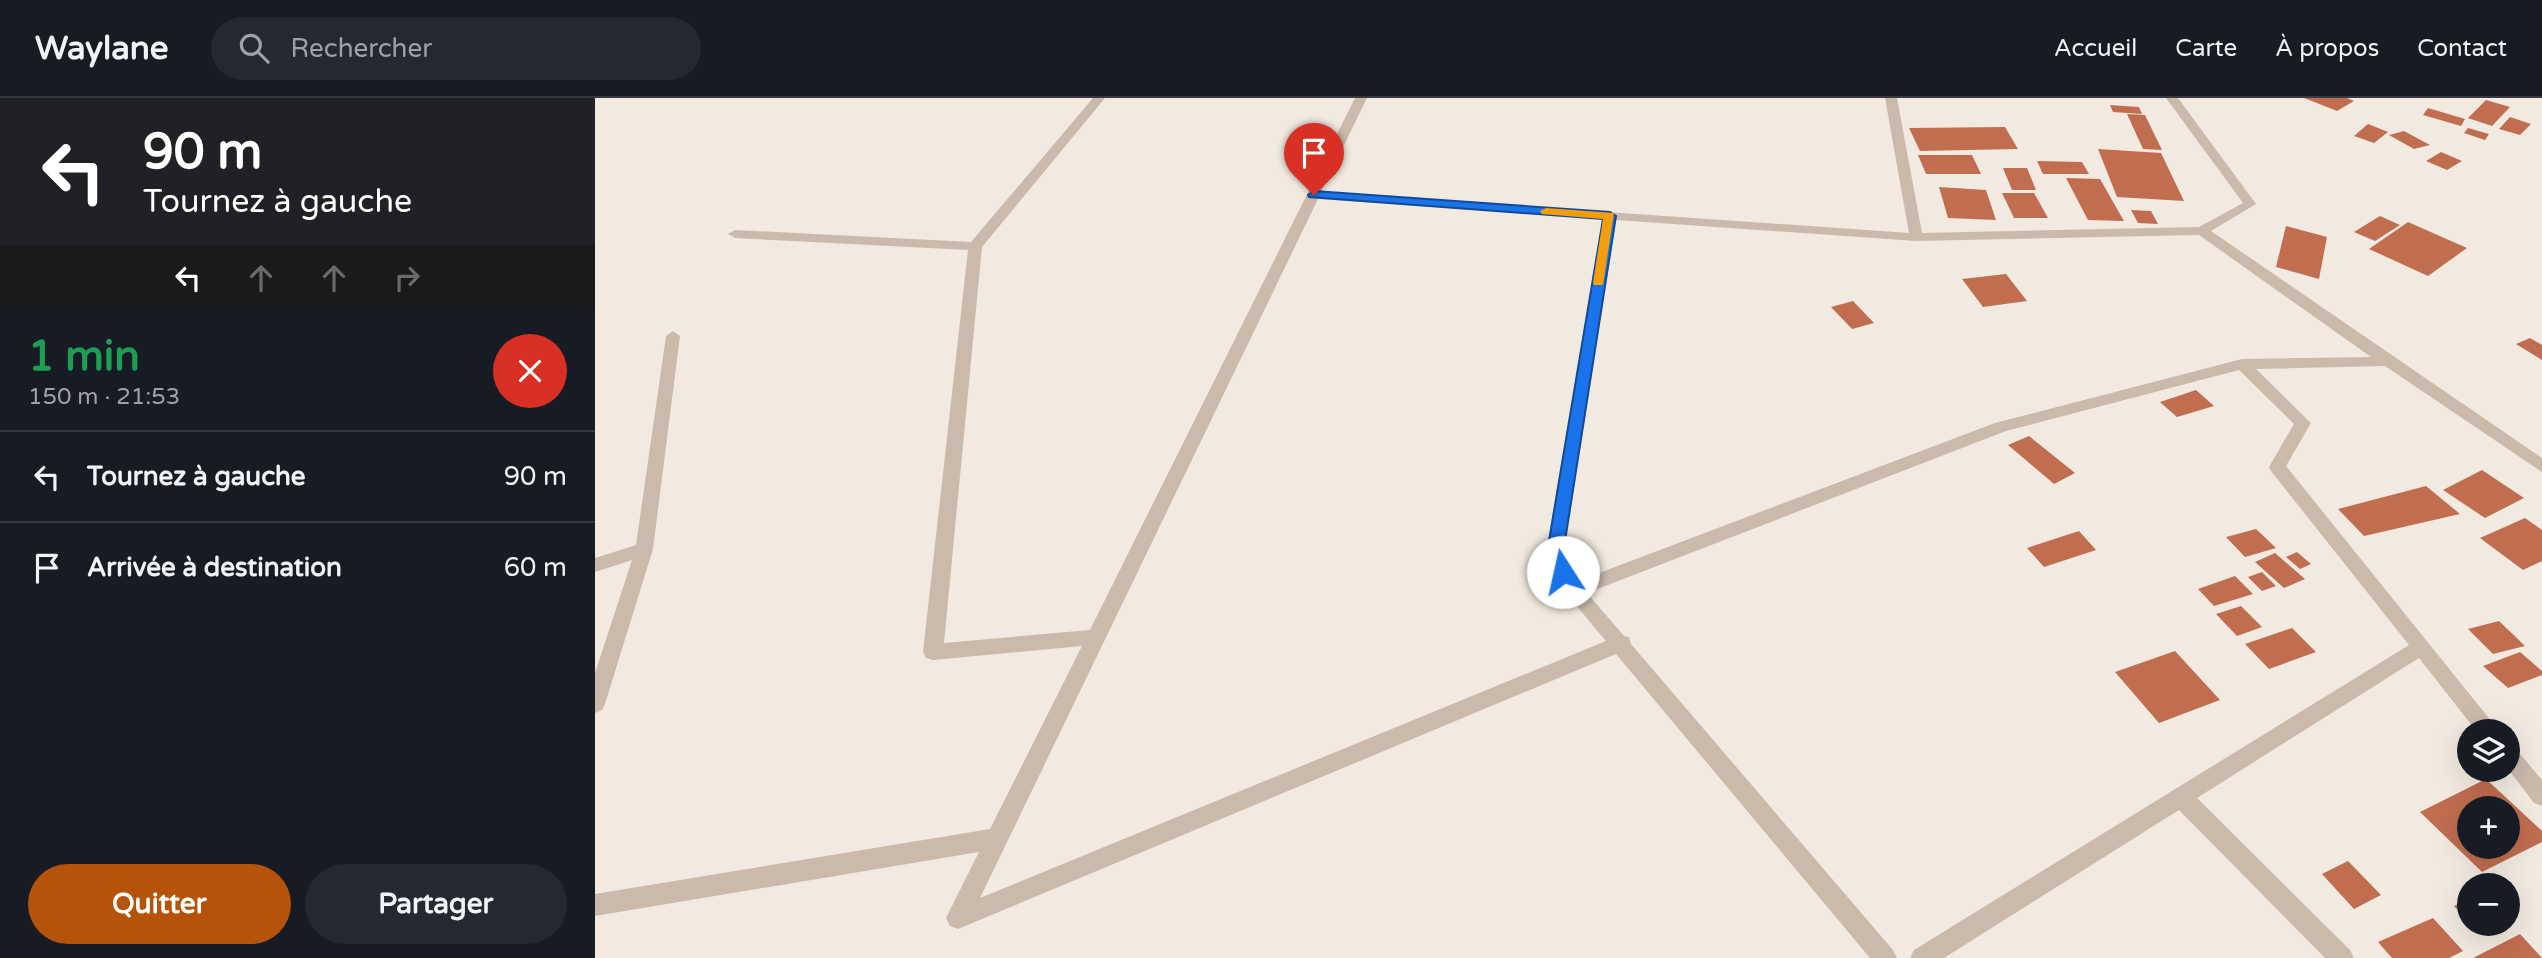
<!DOCTYPE html>
<html lang="fr">
<head>
<meta charset="utf-8">
<style>
  body { margin:0; font-family:"Varela Round",sans-serif; background:#242831; color:#f1f3f6; height:100vh; display:flex; flex-direction:column; font-size:26px; white-space:nowrap }
  * { box-sizing:border-box; margin:0 }
  p { font-size:23px; color:#9ea1a6 }
  .icon { flex:none; width:38px; height:38px; fill:none; stroke:currentColor; stroke-width:2; stroke-linecap:round; stroke-linejoin:round }
  .map { position:relative; flex:1; overflow:hidden }
  .details { display:flex; flex-direction:column; background:#171b24; width:595px }
  .details>* { flex:none }
  .hud { background:#202124; color:#fff; overflow:hidden }
  .tools { position:absolute; left:1862px; top:621px; display:grid; gap:14px }
  .tools a { display:grid; place-items:center; width:63px; height:63px; border-radius:50%; background:#171b24; box-shadow:0 7px 28px #0002; font-size:35px }
  .pin { position:absolute; display:grid; place-items:center; width:60px; height:60px; color:#fff; margin:-72px -30px; border-radius:50% 50% 50% 0; rotate:-45deg; box-shadow:0 0 7px #0007 }
  .pin .icon { rotate:45deg }
  .me { position:absolute; width:77px; margin:-38px; rotate:350deg; stroke-linejoin:round; filter:drop-shadow(0 0 5px #0008) }
  .turn { display:flex; align-items:center; gap:24px; height:147px; padding:0 28px; font-size:32px }
  .turn .icon { width:91px; height:91px; stroke-width:2.5 }
  .turn b { display:block; font-size:49px; line-height:60px }
  .lanes { display:flex; align-items:center; height:66px; padding:0 28px; background:#0003; justify-content:center; gap:35px; direction:ltr }
  .lanes .off { opacity:.35 }
  .round { display:grid; place-items:center; flex:none; width:74px; height:74px; border-radius:37px; background:#242831 }
  .summary { display:flex; align-items:center; justify-content:space-between; height:119px; padding:0 28px }
  h1 { font-size:42px; font-weight:700; line-height:52px; color:#1e9e55 }
  .button { display:flex; gap:14px; margin-top:auto; padding:14px 28px }
  .button a { flex:1; height:80px; border-radius:42px; background:#b45309; color:#fff; font-size:28px; font-weight:700; line-height:80px; text-align:center }
  .button a+a { background:#242831; color:#f1f3f6 }
  ul { padding:0; list-style:none }
  li { display:flex; align-items:center; gap:21px; height:91px; padding:0 28px; border-top:2px solid #363941 }
  li div { flex:1 }
  li b { display:block; font-size:26px }
  li em { font-style:normal }
  header { display:flex; align-items:center; gap:42px; box-sizing:border-box; height:98px; padding:0 35px; background:#171b24; border-bottom:2px solid #363941 }
  header strong { font-size:33px }
  nav { display:flex; gap:38px; margin-inline-start:auto; font-size:24px }
  .search { width:490px; height:63px; background:#242831; display:flex; align-items:center; gap:18px; box-sizing:border-box; padding:0 24px; border-radius:38px; color:#9ea1a6; font-size:26px }
  main { display:flex; flex:1; min-height:0 }
  .map>svg:first-child { display:block }
  .building { fill:#c06d50; fill-rule:evenodd }
  .lines { fill:none; stroke-linecap:round; stroke-linejoin:round }
  .street { fill:#cabaac; fill-rule:evenodd }
  .route { fill:#1a73e8; stroke:#114b97; stroke-width:2 }
  .slow { fill:#f59e0b }
</style>
</head>
<body>
<header>
<strong>Waylane</strong>
<div class="search"><svg class="icon" aria-label="search" viewBox="0 0 24 24"><circle cx="10" cy="10" r="6"/><path d="M15 15l6 6"/></svg>Rechercher</div>
<nav><a>Accueil</a><a>Carte</a><a>À propos</a><a>Contact</a></nav>
</header>
<main>
<section class="details">
<div class="hud">
<div class="turn"><svg class="icon" aria-label="left" viewBox="0 0 24 24"><path d="M17 20v-9H6M10 6l-5 5 5 5"/></svg><div><b>90 m</b>Tournez à gauche</div></div>
<div class="lanes"><svg class="icon" aria-label="left" viewBox="0 0 24 24"><path d="M17 20v-9H6M10 6l-5 5 5 5"/></svg><svg class="icon off" aria-label="ahead" viewBox="0 0 24 24"><path d="M12 20V5M6 11l6-6 6 6"/></svg><svg class="icon off" aria-label="ahead" viewBox="0 0 24 24"><path d="M12 20V5M6 11l6-6 6 6"/></svg><svg class="icon off" aria-label="right" viewBox="0 0 24 24"><path d="M7 20v-9h11M14 6l5 5-5 5"/></svg></div>
</div>
<div class="summary"><div><h1>1 min</h1><p>150 m · 21:53</p></div><a class="round" style="background:#d93025;color:#fff"><svg class="icon" aria-label="close" viewBox="0 0 24 24"><path d="M6 6l12 12M18 6L6 18"/></svg></a></div>
<ul>
<li><svg class="icon" aria-label="left" viewBox="0 0 24 24"><path d="M17 20v-9H6M10 6l-5 5 5 5"/></svg><div><b>Tournez à gauche</b></div><em>90 m</em></li>
<li><svg class="icon" aria-label="arrive" viewBox="0 0 24 24"><path d="M6 21V4h12l-3 4 3 4H6"/></svg><div><b>Arrivée à destination</b></div><em>60 m</em></li>
</ul>
<div class="button"><a>Quitter</a><a>Partager</a></div>
</section>
<div class="map">
<svg width="1947" height="860" viewBox="0 0 1947 860">
  <rect width="100%" height="100%" fill="#f2eae0"/>
  <path class="building" d="M1709,0H1752L1759,3L1742,13Z
    M1891,2L1915,9L1897,28L1873,20Z
    M1515,7L1544,9L1547,16L1518,14Z
    M1833,10L1870,21L1866,28L1828,17Z
    M1532,16L1550,17L1567,52L1548,51Z
    M1915,19L1936,26L1925,37L1904,31Z
    M1773,26L1793,34L1779,45L1759,38Z
    M1410,29L1423,51L1325,53L1314,30Z
    M1873,30L1894,36L1890,42L1869,35Z
    M1809,33L1835,47L1819,51L1794,37Z
    M1503,51L1566,55L1589,103L1522,99Z
    M1846,54L1867,63L1852,72L1831,63Z
    M1323,57H1377L1386,76H1331Z
    M1442,63L1487,64L1494,76H1448Z
    M1408,70H1432L1441,92H1417Z
    M1471,80L1505,81L1529,123L1493,122Z
    M1344,89L1391,92L1401,122L1353,120Z
    M1407,95H1439L1453,120H1419Z
    M1536,112L1556,113L1563,126L1543,125Z
    M1785,118L1805,127L1780,143L1759,134Z
    M1813,124L1872,150L1833,178L1774,151Z
    M1691,128L1732,139L1724,181L1681,169Z
    M1411,176L1432,203L1388,209L1367,181Z
    M1258,203L1279,225L1257,231L1236,209Z
    M1935,240L1947,247V262L1921,246Z
    M1601,292L1619,308L1582,319L1565,304Z
    M1434,338L1480,375L1459,386L1413,347Z
    M1887,372L1929,400L1890,420L1848,392Z
    M1831,388L1865,416L1769,438L1743,411Z
    M1930,420L1947,432V463L1928,472L1885,440Z
    M1661,431L1681,450L1650,459L1631,439Z
    M1484,433L1501,452L1449,469L1432,450Z
    M1702,454L1716,466L1705,471L1691,459Z
    M1680,455L1710,481L1689,490L1660,464Z
    M1667,474L1681,488L1667,493L1653,479Z
    M1640,478L1658,496L1619,508L1603,491Z
    M1646,508L1667,529L1642,538L1621,516Z
    M1904,523L1930,548L1898,556L1873,531Z
    M1697,530L1721,554L1674,571L1650,546Z
    M1580,553L1625,602L1564,625L1520,574Z
    M1925,554L1947,573V577L1913,590L1888,568Z
    M1891,681L1947,733V744L1887,774L1825,714ZM1874,710H1913V749H1874Z
    M1753,763L1786,797L1759,811L1727,776Z
    M1873,801L1874,817L1870,820L1859,808Z
    M1838,820L1868,853L1854,860H1797L1783,844Z
    M1925,836L1947,860H1878Z"/>
  <g class="lines">
    <path class="street" d="M498,0H510L387,149L349,545L495,532L760,0H772L726,94L1314,135L1290,0H1302L1327,135L1604,129L1648,105L1571,0H1583L1661,106L1616,133L1947,360V374L1790,268L1661,271L1716,325L1691,368L1905,634H1882L1824,560L1602,700L1755,852L1759,860H1730L1584,712L1349,860H1315L1319,852L1814,547L1676,373L1674,369L1699,326L1644,272L1411,333L992,495L1029,538L1034,539L1036,546L1298,852L1302,860H1275L1021,556L363,831L355,828L351,820L384,754L0,818V796L395,731L487,548L338,562L331,560L328,554L373,152L140,140L133,136L140,132L376,144ZM723,101L1008,121L952,449C963,489 985,512 1011,543L385,800ZM1021,122L1321,143L1604,137L1776,259L1647,261L1400,325L983,483L977,473L970,449Z
      M78,233L85,238L58,451L10,606L7,612L0,615V575L37,462L0,474V460L41,447L71,238Z
      M1913,647L1920,650L1947,682V708L1939,705L1913,671Z"/>
  </g>
  <path class="route" d="M719,93L1015,114L1021,118L969,449L976,474L974,479H962L953,449L1008,121L714,99L713,97Z"/>
  <path class="slow" d="M951,110L1019,115L1008,187H999L998,185L1008,121L947,116L945,113Z"/>
</svg>
<div class="tools">
<a><svg class="icon" aria-label="layers" viewBox="0 0 24 24"><path d="M12 4l9 5-9 5-9-5zM3 14l9 5 9-5"/></svg></a>
<a>+</a>
<a>−</a>
</div>
<div class="pin" style="left:719px;top:97px;background:#d93025"><svg class="icon" aria-label="arrive" viewBox="0 0 24 24"><path d="M6 21V4h12l-3 4 3 4H6"/></svg></div>
<svg class="me" style="left:968px;top:474px" viewBox="-20 -20 40 40"><circle r="19" fill="#fff"/><path d="M0-13L10 11 0 6-10 11z" fill="#1a73e8"/></svg>
</div>
</main>
</body>
</html>
